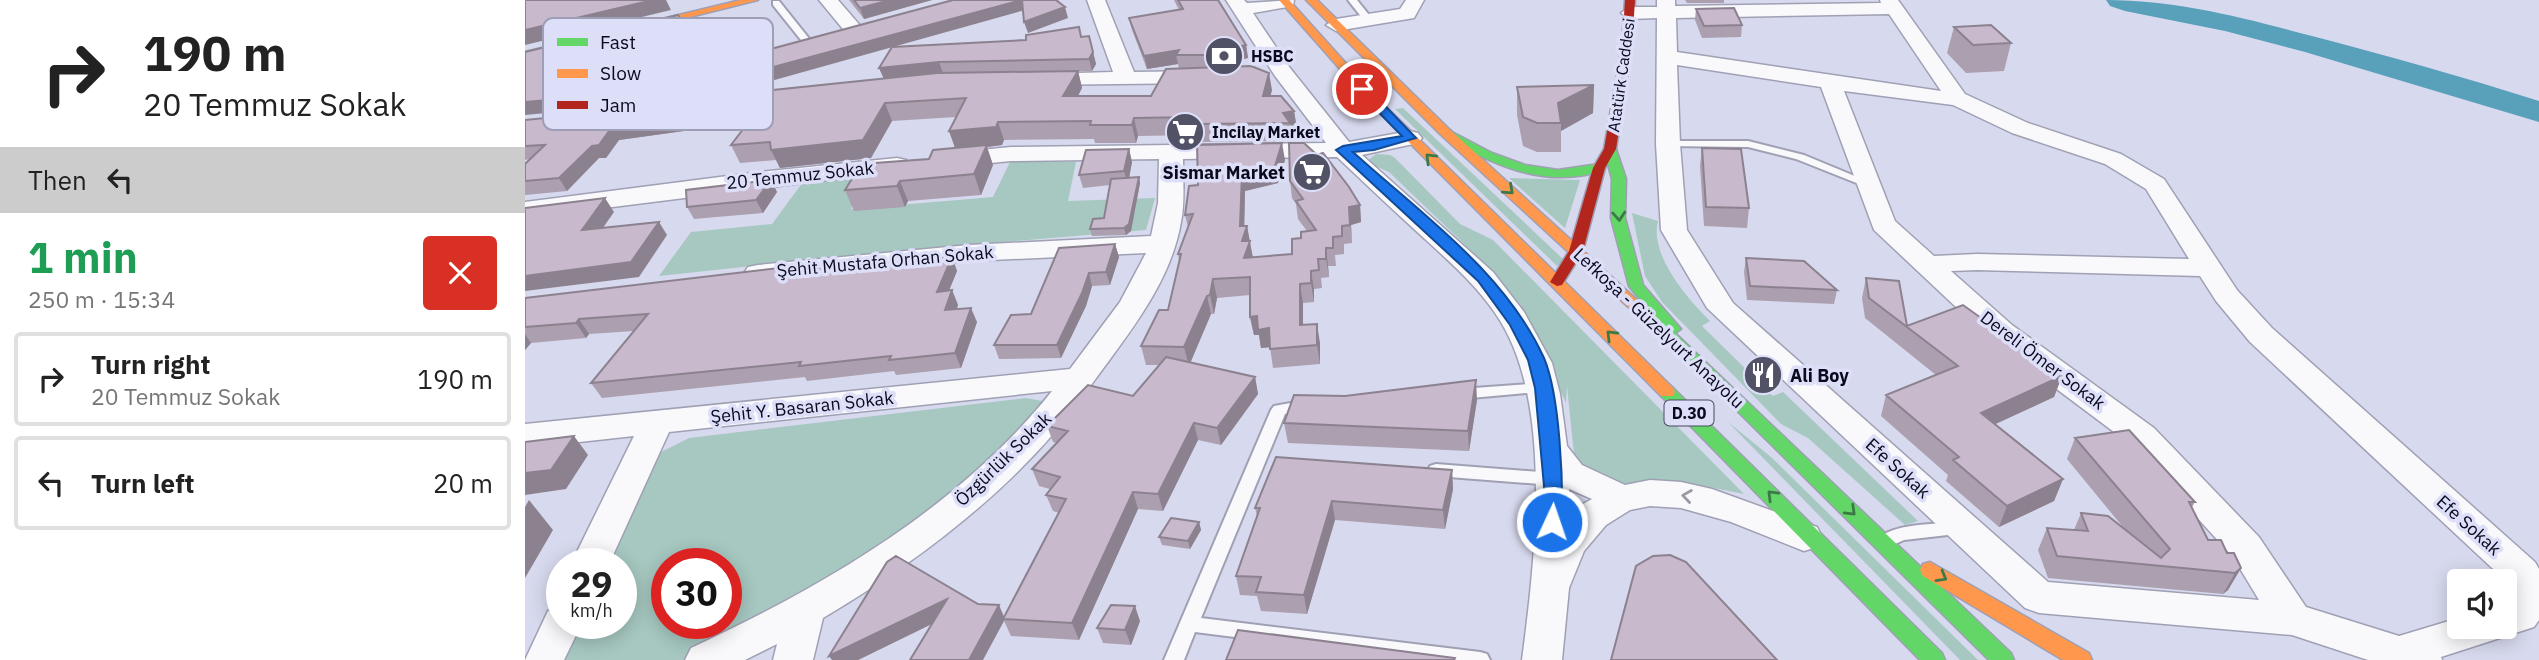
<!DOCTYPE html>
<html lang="en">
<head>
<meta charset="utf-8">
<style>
  body { margin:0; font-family:"IBM Plex Sans",sans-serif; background:#f6f6f6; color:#222; height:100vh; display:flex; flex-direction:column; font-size:26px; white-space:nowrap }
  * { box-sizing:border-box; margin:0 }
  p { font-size:23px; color:#767676 }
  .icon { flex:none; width:38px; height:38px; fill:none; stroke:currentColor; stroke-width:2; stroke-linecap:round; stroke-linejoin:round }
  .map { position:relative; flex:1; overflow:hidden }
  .panel { display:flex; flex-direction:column; background:#fff; width:525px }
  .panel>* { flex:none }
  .banner { background:#fff; color:#222; overflow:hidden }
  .controls { position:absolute; left:1922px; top:569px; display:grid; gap:14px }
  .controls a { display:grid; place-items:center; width:70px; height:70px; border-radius:7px; background:#fff; box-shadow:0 4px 18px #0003; font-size:35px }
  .speed { position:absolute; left:21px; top:548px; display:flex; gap:14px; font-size:35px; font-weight:700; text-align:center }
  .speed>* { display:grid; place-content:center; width:91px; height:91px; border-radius:50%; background:#fff; box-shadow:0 4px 18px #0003; line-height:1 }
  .speed small { font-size:18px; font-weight:400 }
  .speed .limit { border:10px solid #d22; background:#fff; color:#111 }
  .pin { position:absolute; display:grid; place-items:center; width:60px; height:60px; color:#fff; margin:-30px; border:4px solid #fff; border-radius:50%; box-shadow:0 2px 7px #0007 }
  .me { position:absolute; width:77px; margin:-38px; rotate:3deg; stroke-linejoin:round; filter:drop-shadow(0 0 5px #0008) }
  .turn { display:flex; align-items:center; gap:24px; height:147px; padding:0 28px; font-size:32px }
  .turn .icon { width:91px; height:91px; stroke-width:2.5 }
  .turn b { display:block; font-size:49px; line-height:60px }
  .then { display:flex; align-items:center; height:66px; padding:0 28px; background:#0003; gap:14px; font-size:26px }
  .round { display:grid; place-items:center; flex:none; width:74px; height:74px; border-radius:7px; background:#f6f6f6 }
  .head { display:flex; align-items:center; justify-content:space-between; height:119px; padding:0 28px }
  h1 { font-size:42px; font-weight:700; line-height:52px; color:#1e9e55 }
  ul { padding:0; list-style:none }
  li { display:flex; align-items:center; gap:21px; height:94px; margin:0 14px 10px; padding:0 14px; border:4px solid #e0e0e0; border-radius:7px }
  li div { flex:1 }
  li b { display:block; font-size:26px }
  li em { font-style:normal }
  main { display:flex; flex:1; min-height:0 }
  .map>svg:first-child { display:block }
  .green { fill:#a6c8c0; fill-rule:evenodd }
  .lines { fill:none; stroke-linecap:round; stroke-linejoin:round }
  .river { fill:#59a0ba; fill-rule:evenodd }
  .lane-casing { stroke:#9fa0b4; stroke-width:4 }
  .street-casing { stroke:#9fa0b4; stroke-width:3 }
  .fast-casing { stroke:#9fa0b4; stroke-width:3 }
  .slow-casing { stroke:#9fa0b4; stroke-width:3 }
  .jam-casing { stroke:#9fa0b4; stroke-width:3 }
  .lane { fill:#f9f9fc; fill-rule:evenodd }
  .street { fill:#f9f9fc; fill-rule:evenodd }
  .fast { fill:#63d668; fill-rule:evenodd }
  .slow { fill:#ff974d; fill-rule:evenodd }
  .jam { fill:#b3261e; fill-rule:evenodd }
  .wall { fill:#ac9faf }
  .shaded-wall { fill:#8c828f }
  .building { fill:#c8b9cc; stroke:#8c828f; stroke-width:2 }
  .oneway { stroke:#3b7a47 }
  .oneway2 { stroke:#9999a3 }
  .route { fill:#1a73e8; stroke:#114b97; stroke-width:2 }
  .labels { text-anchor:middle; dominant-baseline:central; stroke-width:7; stroke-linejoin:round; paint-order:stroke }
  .far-poi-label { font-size:16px; font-weight:bold; fill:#0a091e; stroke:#dddff9; text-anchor:start }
  .far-street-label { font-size:16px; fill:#0a091e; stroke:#dddff9 }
  .shield { fill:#dddff9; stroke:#494960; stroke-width:2 }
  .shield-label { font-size:16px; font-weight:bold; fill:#0a091e }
  .poi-label { font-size:18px; font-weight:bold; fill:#0a091e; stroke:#dddff9; text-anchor:end }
  .street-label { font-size:18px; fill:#0a091e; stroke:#dddff9 }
  .key { fill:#dddff9; stroke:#9e9fb7; stroke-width:2 }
  .key-label { font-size:19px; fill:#0a091e }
</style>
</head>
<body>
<main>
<section class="panel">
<div class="banner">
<div class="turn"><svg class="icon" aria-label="right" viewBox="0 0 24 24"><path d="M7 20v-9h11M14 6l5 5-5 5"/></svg><div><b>190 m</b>20 Temmuz Sokak</div></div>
<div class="then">Then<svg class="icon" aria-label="left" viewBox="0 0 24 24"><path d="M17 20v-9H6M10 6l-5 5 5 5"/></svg></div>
</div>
<div class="head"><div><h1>1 min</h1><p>250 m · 15:34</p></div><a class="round" style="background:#d93025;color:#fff"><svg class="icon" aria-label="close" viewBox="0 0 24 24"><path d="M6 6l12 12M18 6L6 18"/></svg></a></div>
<ul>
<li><svg class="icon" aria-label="right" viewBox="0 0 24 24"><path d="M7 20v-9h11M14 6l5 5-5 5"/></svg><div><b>Turn right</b><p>20 Temmuz Sokak</p></div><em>190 m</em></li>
<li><svg class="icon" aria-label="left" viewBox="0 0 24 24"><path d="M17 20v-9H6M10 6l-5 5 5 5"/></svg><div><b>Turn left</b></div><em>20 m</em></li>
</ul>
</section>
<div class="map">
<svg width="2014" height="660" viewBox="0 0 2014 660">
  <rect width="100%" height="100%" fill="#d7d9ee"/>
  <path class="green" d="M878,108L1039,260L1032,266L870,109Z
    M851,154L865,155L870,158L935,224L968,240L1219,494L1163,483L1087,489L1050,464L1042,386L1041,403L995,304L957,261L864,172L841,162Z
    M485,162H551L543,201L630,198L621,230L360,252L134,276L166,232L247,224L278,182L340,176L326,209L468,197Z
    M984,178L1055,180L1040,228Z
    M1107,213L1133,221C1124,255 1163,299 1185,321L1177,326L1248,396L1258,392L1393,521L1380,525L1283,438L1256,424L1137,302L1120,276Z
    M501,398L517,401L516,418L425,498L282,602L165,660H37L54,623H96V564L83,563L136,452L164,438ZM142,564H201V623H142Z
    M1203,422L1246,457L1453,660H1435Z"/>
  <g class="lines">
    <path class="river" d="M1581,0C1652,0 1719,18 1787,36C1863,56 1939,77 2014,101V122L1780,52L1700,31L1600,11L1585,6Z"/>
    <g class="lane-casing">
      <path id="lane" d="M823,0H832L844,15L857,19L852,22L838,19Z
        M248,1H254L286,41V45H280L248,5Z
        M1143,141H1223L1279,155L1349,184L1347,186H1339L1271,159L1223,147L1139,146V142Z
        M1019,383L1024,385L1026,388L1024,391L935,399L927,394L935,389Z
        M782,400L790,405L787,409L760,414L676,618L955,652L962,654L965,660H890L670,632L659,660H639L746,410L749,406Z
        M911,464L1028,473L1034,475L1036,479L1034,483L1028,485L911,476L905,474L903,470L905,466Z
        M1434,522L1440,523L1443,528L1440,533L1379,540L1361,548L1355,546L1352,541C1363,523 1414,524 1434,522Z"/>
    </g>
    <g class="street-casing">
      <path id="street" d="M294,0H313L339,30L336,34H322Z
        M562,0H580L609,72L676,71L683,73L687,77L683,81L676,83L508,85L505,80L508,75L516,74L588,72Z
        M701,0H719L722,3L769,0L768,6L728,13L765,68L824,142L885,131L893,133L897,138L893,143L837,155L968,272L999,312L1027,363L1035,394L1042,446L1057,465L1100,485L1125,480L1156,482L1187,489L1292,527L1297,537L1292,547L1279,551L1206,522L1156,508L1125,506L1105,510L1081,525L1059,551L1044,588L1037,660H997C1010,561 1030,398 970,313C951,285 926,263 901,240C871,213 842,185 812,157L658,159C658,180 660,202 656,222C647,275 614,320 583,362C565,386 548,411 529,433C464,508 382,568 298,618L288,660H248L252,644L220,660H160L166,648C298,587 435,507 527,391L144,432L84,564H46L109,436L0,448V424L545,369L595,302L621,253L444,261L233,281L223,279L219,273L223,267L233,265L444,245L626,236L633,203L634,159L486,161L425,167L417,165L413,160L417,155L425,153L486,147L801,143L750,76ZM1044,489L1067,499L1056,505L1045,517Z
        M881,0H899L889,18L811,31L801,25L811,19L875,9Z
        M1132,0H1150V6L1356,3L1355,0H1373L1440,94L1503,123L1596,154L1639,179L1712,290L1747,328L2010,562L2014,569V620L2009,627L1916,657L1917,660H1843L1767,635L1514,613L1500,608L1182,308L1136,230L1131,144L1132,18L1105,19L1096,13L1105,7H1132ZM1364,14L1416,91L1152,52L1151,18ZM1152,65L1296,87L1349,230L1465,339L1605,444L1708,557L1734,600L1523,582L1208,303L1162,230L1155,144ZM1319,91L1428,105L1487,133L1580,164L1621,189L1664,259L1452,254L1409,256L1370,221ZM1452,270L1675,276L1691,301L1725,342L1982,582L1988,595L1979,605V626H1934V618L1874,636L1781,607L1734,537L1629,428L1487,325L1426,271Z
        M148,73L155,75L159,79L155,83C132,90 107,96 86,110C73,118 67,129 51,125L48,120C69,89 114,81 148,73Z
        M278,90L286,92L289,97L286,102L164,116L156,114L153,109L156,104L164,102Z
        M372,158L381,160L384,165L381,170L0,218V202L226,173Z
        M37,607V623H57L39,660H0L23,611Z"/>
    </g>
    <g class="fast-casing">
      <path id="fast" d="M927,132L967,153L1000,165L1033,170L1074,164L1080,168C1075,173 1067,173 1060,175C1010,184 965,163 923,139V133Z
        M1085,145L1091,149L1101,179L1100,218L1118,285L1156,329L1150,333L1486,653L1489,660H1464L1184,383L1113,316L1110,313L1113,310H1123L1104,286L1086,218L1087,179L1079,149Z
        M1142,386L1148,388L1417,653L1420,660H1395L1136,396L1134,392L1136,388Z"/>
    </g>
    <g class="slow-casing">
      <path id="slow" d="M216,0H233L0,58V52Z
        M754,0H764L853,99L1148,388L1150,392L1148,396H1136L845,103Z
        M781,0H792L923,128L1123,310L1126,313L1123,316H1113L915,134Z
        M1405,562L1564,653L1567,660H1538L1398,576L1395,570L1398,564Z"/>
    </g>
    <g class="jam-casing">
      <path id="jam" d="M1100,0H1110L1107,46L1091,149L1080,168L1058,251L1037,285L1032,286L1025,282L1044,251L1068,168L1079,149L1097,46Z"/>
    </g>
    <use href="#lane" class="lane"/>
    <use href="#street" class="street"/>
    <use href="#fast" class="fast"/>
    <use href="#slow" class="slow"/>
    <use href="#jam" class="jam"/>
  </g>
  <path class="wall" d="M324,0H407L339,19Z
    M649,0H693L721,45L723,58L689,65V68L747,90L745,96L769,111L772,129L766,130L767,141L675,142L674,135L613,136L611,143H570L569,139L479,140L477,145L462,147L468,165L456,195L383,201L380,207L329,211L320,190L404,159L430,148L424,131L431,117L367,121L346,158L255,168L251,160L215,163L206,145L359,79L354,68L564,36L571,64L567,71H553L557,88L553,96H626L654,69L653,64L622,69L607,30L604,18L654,10Z
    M1160,0H1199V3H1162Z
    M1171,9L1217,25L1216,37L1177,38L1170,20Z
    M1429,27L1486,43L1479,71L1441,73L1422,53Z
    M1069,85L1068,113L1036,131V152H1012L998,146L992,115V87Z
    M203,100L209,113L202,125L94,140L81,158H74L42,191L0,195V164L5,159L0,160V120Z
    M1177,148L1224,208L1222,228L1179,226L1175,166Z
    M604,149L607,162L604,178L614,177L615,183L606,231L601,235L567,236L565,229L579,218L585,185L558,188L554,175Z
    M760,160L753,183L720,191L719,226H722L728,258L767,254L776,238L782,231L773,219L771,204L767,198L765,181L835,205L836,222L826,225L827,243L819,244V254L810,255L811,266H803L804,277L796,278L797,288L789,289V302L778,303V325L795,343V364L748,368L745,347L736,348L734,335H729L725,317V295L692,298L689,314H686L665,363L730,377L733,394L696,445L673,440L638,511L613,509L554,640L486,636L479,621L407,624L333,660H307L453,604L479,617L534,513L528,511L521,495L525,489L514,486L507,469L532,443L528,442L522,426L608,396L634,365H621L616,346L643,310L654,261L653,254L663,227L660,215L673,185Z
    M246,180L252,192L238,213L169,219L162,207Z
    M590,244L594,257L585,285L567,286L561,306L536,358L474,359L469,345Z
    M427,257L432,271L424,291L427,290L433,305L432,309L452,322L436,368L371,375L369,371L282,381L280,377L77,398L66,383L109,331L64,334L61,338L6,343L0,350V298L271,266L273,271Z
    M1221,258L1312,290L1309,304L1222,300L1219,272Z
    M1341,278L1382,326L1537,376L1529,397L1470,424L1538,479L1529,501L1474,527L1421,481L1423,475L1356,416L1361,395L1411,375L1340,318L1337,298Z
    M952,400L944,451L763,443L759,423Z
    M1550,438L1670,502L1667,507L1683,540L1702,553L1716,568L1703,590L1698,594L1523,578L1513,550L1522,528L1549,530L1556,513L1597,526L1542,459Z
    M927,470L928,489L920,529L810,520L782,614L736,611L732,596L715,595L711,576L732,516L730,508Z
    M674,522L676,530L665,549L637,545L634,537Z
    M615,621L606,645L578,643L572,628Z"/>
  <path class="shaded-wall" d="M128,0H141L146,10L0,45V30Z
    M365,0H407L339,19L335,8Z
    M497,0L500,10L199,94V96L112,105L105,93L193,82Z
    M540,7L543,18L503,33L499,22Z
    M721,45L723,58L689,65L687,55L680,53Z
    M178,48L183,60L51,94L54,110L0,115V102L44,82Z
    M654,50L651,55L653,64L622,69L619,56Z
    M568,52L571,64L567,71L564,59Z
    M414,62L418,73L359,79L354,68Z
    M553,71L557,88L543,114L538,96Z
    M744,73L747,90L741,114L738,96Z
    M1069,85L1068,113L1036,131V123L1033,103Z
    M203,100L209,113L202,125L94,140L81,158H74L42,191L34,178L87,127Z
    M360,103L367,121L346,158L255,168L246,150Z
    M769,111L772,129L766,130L765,123L758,113Z
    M609,118L613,136L611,143L607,125Z
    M473,122L479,140L477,145L462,147L468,165L456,195L449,174L431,150L424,131Z
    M757,143L760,160L753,183L720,191L719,237L722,226L728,259L719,258L715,226L717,174Z
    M604,149L607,162L603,184L599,171Z
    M614,177L615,183L606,231L601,235L599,228Z
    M246,180L252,192L238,213L231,200Z
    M375,181L383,201L380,207L372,186Z
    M80,198L89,212L66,245L57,230Z
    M835,205L836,222L826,225L827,243L824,207Z
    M134,222L142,235L114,277L0,291V276Z
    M590,244L594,257L585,285L581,272Z
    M801,248L803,266L804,277L801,259Z
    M427,257L432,271L417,307L412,292Z
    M786,271L789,289V302L786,283Z
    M564,273L567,286L561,306L536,358L532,345Z
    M688,279L692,298L689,314L685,295Z
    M775,284L778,303V344L775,325Z
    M427,290L433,305L426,325L420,310Z
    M682,296L686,314L664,366L659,347Z
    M446,308L452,322L436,368L430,353Z
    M732,316L744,328L747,347L736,348L734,335H729L725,317Z
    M54,319L64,334L61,338L51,323Z
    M792,324L795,343V364L792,345Z
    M0,334L6,343L0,350Z
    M1537,376L1529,397L1449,434L1456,413Z
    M730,377L733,394L696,445L692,428Z
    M951,380L952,400L944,451L943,431Z
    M669,423L673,440L638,511L633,494Z
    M49,436L63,455L41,489L0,495V473Z
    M927,470L928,489L920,529L918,510Z
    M1538,479L1529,501L1474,527L1482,506Z
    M608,492L613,509L554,640L547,623Z
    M4,500L28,530L0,578V507Z
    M807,501L810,520L782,614L779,595Z
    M674,522L676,530L665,549L663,541Z
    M1716,568L1703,590L1698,594L1710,573Z
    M422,599L429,613L333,660H307L304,656Z
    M474,605L480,619H478L479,621L458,660H444Z
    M610,606L615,621L606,645L600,630Z"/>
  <path class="building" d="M0,0H128L0,30Z
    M329,0H365L335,8Z
    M428,0H497L193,82V84L105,93L112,85Z
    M497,0H531L540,7L499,22Z
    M653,0H693L721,45L680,53L687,55H651L654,50L619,56L604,18L658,9Z
    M1209,8L1217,25L1179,26L1171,9Z
    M153,15L178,48L44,82L47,98L0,102V52Z
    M1466,25L1486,43L1448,45L1429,27Z
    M554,27L556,37L564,36L568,52L564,59L414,62L354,68L367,47L501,40V35Z
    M726,66L744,73L738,96H756L769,111L758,113L765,123L671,124V117L609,118L607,125H565L566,121L473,122L471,127L424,131L441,98L360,103L338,140L246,150L245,142L206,145L248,90L412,73L553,71L538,96H626L641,69Z
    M1069,85L1033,103L1036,123H1012L998,117L992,87Z
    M203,100L196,113L87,127L74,145L67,146L34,178L0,181V164L20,145L0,146V120Z
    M757,143L750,166L717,174L715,226H722L717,241H725L719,258L767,254V239L776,238V232L791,230L771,201L778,199L765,181L764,143H779L792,155L798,153L824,187L835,205L824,207L825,225L817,226V236L808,237V248H801V259H793L794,270L786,271V283L775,284V325L792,324V345L745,349L744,328L733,330L732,316L725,317V277L688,279L685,295L682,296L659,347L616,346L634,310H643L656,254H653L668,214L660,215L664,186L673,185L672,145Z
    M462,145L449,174L375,181L372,186L320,190L336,164L404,159L408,150Z
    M1177,148L1216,149L1224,208L1181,207Z
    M604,149L599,171L554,175L561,150Z
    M614,177L604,224L599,228L565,229L568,219L579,218L586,179Z
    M246,180L231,200L162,207L161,190Z
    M80,198L57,230L134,222L106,262L0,276V208Z
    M590,244L581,272L564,273L557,293L532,345H469L486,315L506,314L534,248Z
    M427,257L412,292L427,290L420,310L446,308L430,353L364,360L366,356L274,366L276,362L66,383L123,314L54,319L51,323L0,327V298L271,266L268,271Z
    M1221,258L1279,261L1312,290L1225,286Z
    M1341,278L1374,281L1382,326L1438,305L1537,376L1456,413L1538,479L1482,506L1428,460L1434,457L1361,395L1433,366L1344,298Z
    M641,357L730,377L692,428L669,423L633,494L608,492L547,623L478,619L541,499L521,495L535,477L507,469L543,431L522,426L563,385L608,396Z
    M951,380L943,431L759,423L769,395L820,396Z
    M1604,430L1670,502H1664L1683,540H1696L1702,553H1709L1716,568L1710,573L1532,556L1522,528L1563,531L1556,513L1583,516L1636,558L1645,549L1550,438Z
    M49,436L26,470L0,473V442Z
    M751,457L927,470L918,510L807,501L779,595L731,592L736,577L711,576L735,508H730Z
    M646,518L674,522L663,541L634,537Z
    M1145,555L1161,562L1252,660H1086L1111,566L1128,556Z
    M371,556L453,604L474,605L444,660H385L422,599L304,656L362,562Z
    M586,605L610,606L600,630L572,628Z
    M713,630L930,658L929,660H701Z"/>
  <defs><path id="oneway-chevron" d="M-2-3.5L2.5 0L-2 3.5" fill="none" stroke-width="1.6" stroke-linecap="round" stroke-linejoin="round" transform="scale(1.75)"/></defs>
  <g class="oneway">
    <use href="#oneway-chevron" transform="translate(905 158) rotate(-135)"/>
    <use href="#oneway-chevron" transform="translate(984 190) rotate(42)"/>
    <use href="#oneway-chevron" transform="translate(1094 216) rotate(86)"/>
    <use href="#oneway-chevron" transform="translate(1086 335) rotate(-135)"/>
    <use href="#oneway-chevron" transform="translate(1247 495) rotate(-135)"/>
    <use href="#oneway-chevron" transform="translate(1326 511) rotate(44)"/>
    <use href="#oneway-chevron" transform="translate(1417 577) rotate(30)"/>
  </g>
  <use class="oneway2" href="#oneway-chevron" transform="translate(1162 496) rotate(-172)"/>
  <path class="route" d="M833,86H841L891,138L849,150L828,152C896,214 980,272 1019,358C1035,396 1038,481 1037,522L1034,527L1027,529L1020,527L1017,522L1019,486L1010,388L1003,360L985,325L953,281L811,150L818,146L877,136L833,91Z"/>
  <defs>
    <g id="bank-disc" transform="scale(2.0125)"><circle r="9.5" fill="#525267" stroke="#dddff9"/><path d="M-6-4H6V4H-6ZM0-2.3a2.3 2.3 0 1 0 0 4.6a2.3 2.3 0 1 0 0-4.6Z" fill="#fff"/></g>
    <g id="supermarket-disc" transform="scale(2.0125)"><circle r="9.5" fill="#525267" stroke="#dddff9"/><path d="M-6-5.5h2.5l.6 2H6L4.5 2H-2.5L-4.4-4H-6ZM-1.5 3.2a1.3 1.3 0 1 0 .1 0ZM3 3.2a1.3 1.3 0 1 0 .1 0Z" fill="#fff"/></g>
    <g id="restaurant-disc" transform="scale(2.0125)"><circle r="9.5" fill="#525267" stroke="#dddff9"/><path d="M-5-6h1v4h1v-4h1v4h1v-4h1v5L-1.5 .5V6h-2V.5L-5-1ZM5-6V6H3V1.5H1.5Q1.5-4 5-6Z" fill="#fff"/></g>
  </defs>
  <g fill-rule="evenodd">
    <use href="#bank-disc" x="699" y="56"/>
    <use href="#supermarket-disc" x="660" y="132"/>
    <use href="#supermarket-disc" x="787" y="172"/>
    <use href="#restaurant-disc" x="1238" y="375"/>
  </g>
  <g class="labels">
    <g class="far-poi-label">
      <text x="726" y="56">HSBC</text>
      <text x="687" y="132">Incilay Market</text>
    </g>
    <g class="far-street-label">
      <text transform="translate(1096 75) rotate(-82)">Atatürk Caddesi</text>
    </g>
    <rect class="shield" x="1139.5" y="400.5" width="49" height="25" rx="5"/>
    <g class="shield-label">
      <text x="1164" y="413">D.30</text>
    </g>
    <g class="poi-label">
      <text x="760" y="172">Sismar Market</text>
      <text x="1265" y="375" text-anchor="start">Ali Boy</text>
    </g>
    <g class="street-label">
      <text transform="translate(275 175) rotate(-6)">20 Temmuz Sokak</text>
      <text transform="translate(360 261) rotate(-5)">Şehit Mustafa Orhan Sokak</text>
      <text transform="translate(1134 328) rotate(43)">Lefkoşa - Güzelyurt Anayolu</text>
      <text transform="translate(1518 360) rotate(37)">Dereli Ömer Sokak</text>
      <text transform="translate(277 407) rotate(-6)">Şehit Y. Basaran Sokak</text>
      <text transform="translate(478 459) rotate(-44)">Özgürlük Sokak</text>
      <text transform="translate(1373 468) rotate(42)">Efe Sokak</text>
      <text transform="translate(1944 525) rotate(42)">Efe Sokak</text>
    </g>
  </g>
  <rect x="18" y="18" width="230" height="112" rx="10" class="key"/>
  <rect x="32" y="38" width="31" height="8" fill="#63d668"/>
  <rect x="32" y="69" width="31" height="9" fill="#ff974d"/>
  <rect x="32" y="101" width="31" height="8" fill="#b3261e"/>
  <g class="key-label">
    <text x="75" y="49">Fast</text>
    <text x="75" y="80">Slow</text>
    <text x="75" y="112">Jam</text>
  </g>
</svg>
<div class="controls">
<a><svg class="icon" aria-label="sound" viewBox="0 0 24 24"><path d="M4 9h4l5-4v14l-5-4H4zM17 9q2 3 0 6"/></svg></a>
</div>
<div class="speed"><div>29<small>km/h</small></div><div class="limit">30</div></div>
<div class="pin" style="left:837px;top:89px;background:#d93025"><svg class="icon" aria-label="arrive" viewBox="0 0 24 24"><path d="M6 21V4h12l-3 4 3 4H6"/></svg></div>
<svg class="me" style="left:1027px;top:522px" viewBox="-20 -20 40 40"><circle r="17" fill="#1a73e8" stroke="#fff" stroke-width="3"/><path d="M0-11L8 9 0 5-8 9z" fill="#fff"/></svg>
</div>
</main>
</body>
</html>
